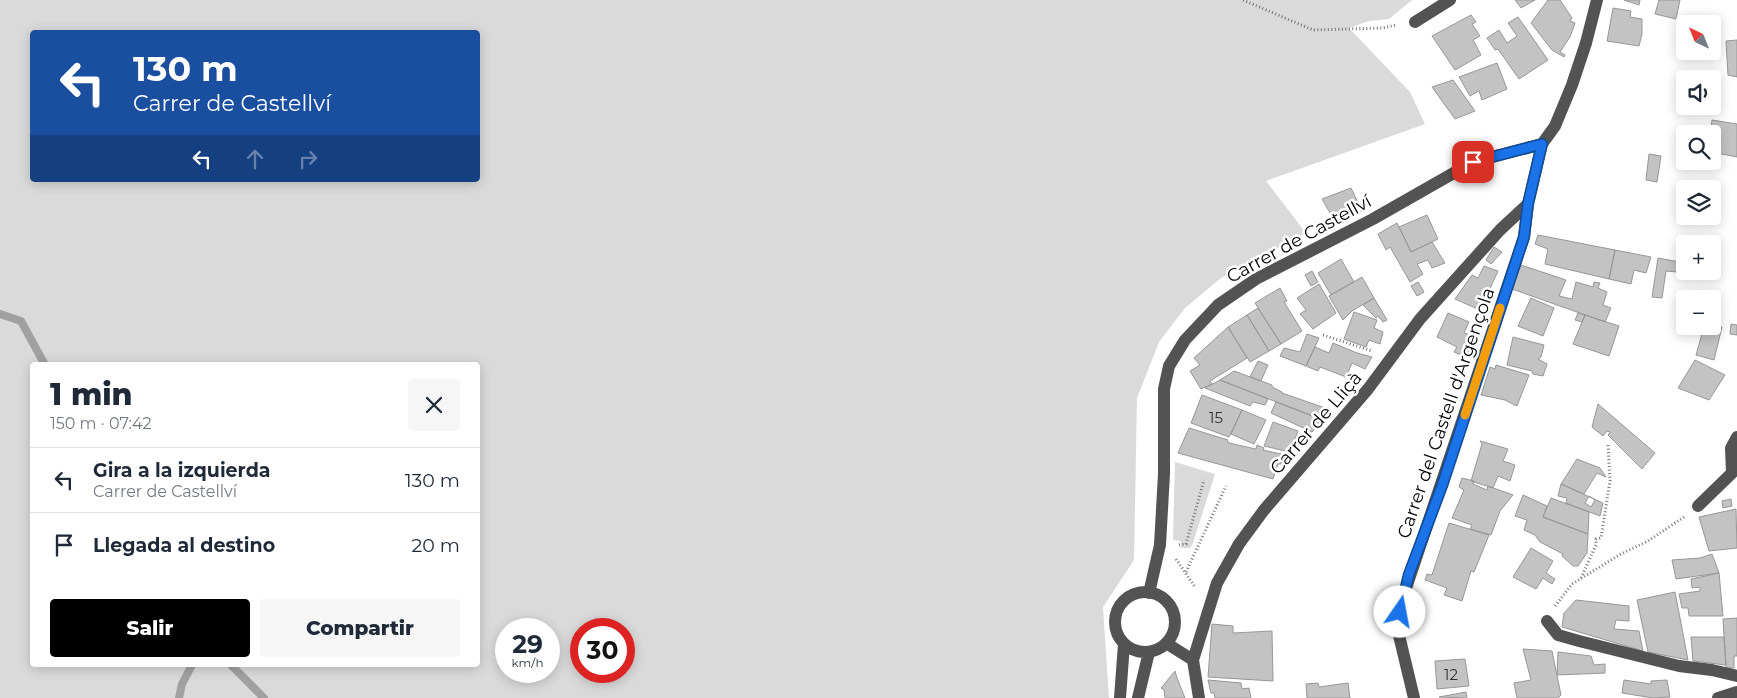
<!DOCTYPE html>
<html lang="es">
<head>
<meta charset="utf-8">
<style>
  body { margin:0; font-family:Montserrat,sans-serif; background:#f6f6f7; color:#1f2937; height:100vh; display:flex; flex-direction:column; font-size:19px; white-space:nowrap }
  * { box-sizing:border-box; margin:0 }
  p { font-size:16px; color:#747a83 }
  .icon { flex:none; width:28px; height:28px; fill:none; stroke:currentColor; stroke-width:2; stroke-linecap:round; stroke-linejoin:round }
  .map { position:relative; flex:1; overflow:hidden }
  .side { position:absolute; left:30px; top:362px; width:450px; height:305px; display:flex; flex-direction:column; background:#fff; border-radius:5px; box-shadow:0 2px 12px #0003 }
  .side>* { flex:none }
  .banner { position:absolute; left:30px; top:30px; width:450px; height:152px; border-radius:5px; box-shadow:0 2px 12px #0003; background:#1a4fa0; color:#fff; overflow:hidden }
  .needle { width:32px; rotate:317deg }
  .tools { position:absolute; left:1676px; top:15px; display:grid; gap:10px }
  .tools a { display:grid; place-items:center; width:45px; height:45px; border-radius:5px; background:#fff; box-shadow:0 2px 12px #0003; font-size:25px }
  .speed { position:absolute; left:495px; top:618px; display:flex; gap:10px; font-size:25px; font-weight:700; text-align:center }
  .speed>* { display:grid; place-content:center; width:65px; height:65px; border-radius:50%; background:#fff; box-shadow:0 2px 12px #0003; line-height:1 }
  .speed small { font-size:12px; font-weight:400 }
  .speed .limit { border:8px solid #d22; background:#fff; color:#111 }
  .pin { position:absolute; display:grid; place-items:center; width:42px; height:42px; color:#fff; margin:-21px; border-radius:10px; box-shadow:0 2px 8px #0006 }
  .me { position:absolute; width:55px; margin:-28px; rotate:12deg; stroke-linejoin:round; filter:drop-shadow(0 0 4px #0008) }
  .turn { display:flex; align-items:center; gap:18px; height:105px; padding:0 20px; font-size:22px }
  .turn .icon { width:65px; height:65px; stroke-width:2.5 }
  .turn b { display:block; font-size:35px; line-height:42px }
  .lanes { display:flex; align-items:center; height:48px; padding:0 20px; background:#0003; justify-content:center; gap:25px; direction:ltr }
  .lanes .off { opacity:.35 }
  .round { display:grid; place-items:center; flex:none; width:52px; height:52px; border-radius:5px; background:#f6f6f7 }
  .head { display:flex; align-items:center; justify-content:space-between; height:85px; padding:0 20px }
  h1 { font-size:30px; font-weight:800; line-height:38px }
  .button { display:flex; gap:10px; margin-top:auto; padding:10px 20px }
  .button a { flex:1; height:58px; border-radius:5px; background:#000; color:#fff; font-size:20px; font-weight:800; line-height:58px; text-align:center }
  .button a+a { background:#f6f6f7; color:#1f2937 }
  ul { padding:0; list-style:none }
  li { display:flex; align-items:center; gap:15px; height:65px; padding:0 20px; border-top:1px solid #e0e1e3 }
  li div { flex:1 }
  li b { display:block; font-size:19px }
  li em { font-style:normal }
  .map>svg:first-child { display:block }
  .green { fill:#dadada; fill-rule:evenodd }
  .lines { fill:none; stroke-linecap:round; stroke-linejoin:round }
  .stream { stroke:#a1a1a1; stroke-width:8 }
  .building { fill:#c3c3c3; stroke:#979797; fill-rule:evenodd }
  .path { stroke:#757575; stroke-width:3; stroke-dasharray:1 2.5; stroke-linecap:butt }
  .minor { stroke:#535353; stroke-width:12 }
  .route-casing { stroke:#114b97; stroke-width:12 }
  .route { stroke:#1a73e8; stroke-width:9 }
  .slow { stroke:#f59e0b; stroke-width:9 }
  .labels { text-anchor:middle; dominant-baseline:central; stroke-width:5; stroke-linejoin:round; paint-order:stroke }
  .number-label { font-size:15px; fill:#313131 }
  .street-label { font-size:18px; fill:#000; stroke:#fff }
</style>
</head>
<body>
<div class="map">
<svg width="1737" height="698" viewBox="0 0 1737 698">
  <rect width="100%" height="100%" fill="#fff"/>
  <path class="green" d="M0,0H1412L1389,19L1369,21L1349,28L1410,92L1425,124L1266,181L1306,233L1221,278L1185,308L1159,342L1137,398L1134,560L1103,607L1109,698H0ZM32,32H478V180H32ZM32,365H478V665H32ZM506,629H549V671H506ZM581,629H624V671H581Z
    M1175,462L1215,474L1193,543L1190,548H1181V541L1173,540Z"/>
  <g class="lines">
    <path class="stream" d="M0,314L21,321L45,365
      M231,665L264,698
      M179,698L182,684L192,665"/>
  </g>
  <path class="building" d="M1515,0H1535L1521,8Z
    M1548,0H1560L1572,18L1570,21L1575,23L1570,37L1560,52L1565,55L1564,57L1552,50L1531,23Z
    M1624,0H1640L1639,5Z
    M1659,0H1680L1676,19L1655,14Z
    M1613,8L1631,11L1630,17L1642,19V34L1639,46L1607,41Z
    M1471,15L1476,22L1472,24L1480,36L1473,40L1481,55L1455,70L1432,36Z
    M1518,17L1548,60L1519,79L1498,49L1495,50L1487,38L1499,30L1507,43L1517,36L1508,23Z
    M1737,40V77L1728,75L1726,41Z
    M1497,63L1507,89L1482,100L1479,91L1470,96L1459,77Z
    M1453,80L1475,111L1455,119L1432,87Z
    M1712,120L1737,124V157L1712,152V134H1710Z
    M1649,154L1661,156L1657,182L1646,180Z
    M1351,188L1362,211L1349,216L1350,219L1337,225L1322,199Z
    M1427,215L1438,239L1411,252L1399,227Z
    M1397,223L1411,252L1432,242L1445,263L1432,268L1428,260L1417,264L1423,274L1410,282L1390,247L1386,250L1378,234Z
    M1538,235L1615,250L1609,279L1545,264L1548,249L1535,244Z
    M1494,247L1502,252L1491,264L1486,260Z
    M1615,250L1651,257L1646,273L1634,270L1631,284L1609,279Z
    M1658,258L1685,263V271H1689V273L1666,271L1662,298L1652,297Z
    M1341,259L1354,282L1331,295L1318,273Z
    M1521,265L1566,280L1559,296L1572,299L1576,282L1593,287L1594,282L1600,283L1598,288L1607,292L1603,305L1611,308L1605,322L1512,289Z
    M1484,266L1498,271L1480,310L1455,299L1472,275L1478,278Z
    M1312,271L1318,282L1311,286L1305,275Z
    M1362,277L1374,298L1352,311L1343,320L1329,296Z
    M1418,282L1424,292L1417,296L1411,286Z
    M1319,284L1336,313L1313,329L1300,314L1306,310L1297,298Z
    M1280,288L1287,301L1284,302L1302,331L1281,344L1255,303Z
    M1374,298L1387,320L1383,322L1378,316L1376,318L1363,305Z
    M1531,298L1554,308L1543,336L1518,326Z
    M1258,308L1281,344L1269,351L1247,315Z
    M1354,312L1377,320L1374,328L1383,332L1380,344L1369,340L1366,347L1344,339Z
    M1448,313L1469,322L1464,333L1476,337L1468,358L1454,352L1457,347L1437,337Z
    M1578,313L1585,315L1582,322L1575,320Z
    M1247,315L1269,351L1250,362L1228,327Z
    M1585,315L1619,326L1609,356L1573,344Z
    M1712,324L1722,327L1714,360L1696,355L1703,330L1706,326H1712Z
    M1731,324L1737,325V335L1730,334Z
    M1228,327L1247,358L1210,381L1212,384L1201,389L1190,371L1200,365L1194,358Z
    M1307,334L1319,338L1306,366L1280,356L1284,348L1300,352Z
    M1513,337L1544,345L1541,357L1538,359L1547,364L1543,376L1533,374L1532,371L1507,365Z
    M1333,343L1357,353L1372,357L1365,369L1352,363L1346,377L1320,367L1318,371L1306,366L1315,347L1329,353Z
    M1695,360L1725,375L1709,400L1678,388Z
    M1258,361L1268,365L1261,381L1250,377Z
    M1496,365L1529,375L1517,406L1505,400L1481,395L1490,367L1495,369Z
    M1234,371L1272,385V387L1282,392V393L1331,410L1323,420L1220,380Z
    M1220,380L1268,399L1265,405L1253,402L1250,406L1205,388Z
    M1202,395L1242,410L1229,437L1191,423Z
    M1276,402L1310,415L1323,420L1312,432L1271,413Z
    M1598,404L1655,453L1642,469L1608,435L1610,432L1607,431L1603,436L1592,427Z
    M1242,410L1266,420L1254,444L1231,434Z
    M1273,422L1298,431L1290,452L1264,446Z
    M1189,428L1228,440L1227,442L1233,444L1256,449L1257,445L1264,448L1263,450L1281,454L1280,456L1283,457L1281,464H1278L1273,479L1178,453Z
    M1480,441L1508,449L1503,461L1515,465L1510,481L1498,476L1493,488L1471,481L1482,444Z
    M1577,459L1600,468L1606,477L1597,473L1584,494L1561,484Z
    M1462,478L1474,481L1473,484L1487,490L1488,486L1513,495L1500,511L1491,535L1470,529L1472,525L1452,518L1464,490L1459,487Z
    M1561,484L1603,503L1600,516L1566,503L1567,498L1558,496ZM1589,496L1595,500L1591,507L1585,503Z
    M1523,495L1547,506L1543,517L1588,534L1587,553L1578,566H1573L1562,556L1563,554L1540,542L1535,535L1524,530L1527,520L1515,516Z
    M1551,498L1589,512L1588,534L1543,517Z
    M1731,499L1732,506L1723,508L1722,501Z
    M1736,509L1737,548L1709,551L1699,517Z
    M1449,523L1489,535L1474,572L1471,571L1462,601L1444,595L1447,588L1425,580L1427,574L1432,575Z
    M1531,548L1553,561L1546,573L1555,579L1552,584L1543,578L1536,589L1513,577Z
    M1712,554L1719,573L1676,579L1672,560L1700,558Z
    M1719,573L1723,616H1689L1688,608H1682L1679,594L1700,591V587L1692,588L1691,579Z
    M1675,592L1688,660L1648,652L1637,600Z
    M1576,600L1629,606V621L1616,620L1614,629L1639,631L1643,651L1562,627L1564,613Z
    M1737,618V656H1734V668H1726L1723,619Z
    M1212,624L1233,626V633L1272,631L1273,681L1208,677Z
    M1691,637H1724L1726,665L1693,661Z
    M1523,649L1552,651L1561,695L1558,698H1517L1514,683L1531,680Z
    M1558,652L1591,656L1594,665L1605,664V673L1557,675Z
    M1465,659L1469,686L1437,689L1435,661Z
    M1175,671L1177,678L1185,698H1165L1164,690L1161,688Z
    M1208,680L1241,683L1242,689L1249,688L1251,698H1215L1214,693H1211Z
    M1624,680L1651,684V681L1667,680L1670,697L1653,698L1622,693Z
    M1318,683L1319,687L1348,683L1350,698H1307L1306,684Z
    M1466,692L1467,698L1439,697Z"/>
  <g class="lines">
    <path class="path" d="M1243,0L1313,30L1382,28L1396,25
      M1323,335L1372,351
      M1179,545L1186,544L1204,480
      M1176,559L1195,587
      M1186,572L1226,486
      M1581,578L1596,545V539L1601,538L1610,481L1608,444
      M1555,606L1572,584L1621,554L1648,541L1684,517"/>
    <path class="minor" d="M1415,22L1450,0
      M1732,473L1731,448L1737,437
      M1698,506L1737,468
      M1115 622a30 30 0 1 1 60 0a30 30 0 1 1-60 0Z
      M1149,593L1160,545L1164,474V389L1169,366L1185,340L1218,305L1256,279L1373,219L1473,162L1542,144
      M1547,621L1558,635L1579,641L1679,666L1712,670L1737,676
      M1166,643L1193,660
      M1120,698L1124,644
      M1138,698L1149,652
      M1199,698L1193,660L1217,583L1239,544L1264,510L1368,389L1420,319L1500,230L1528,204
      M1414,698L1397,627L1403,597L1524,237L1528,204L1542,144L1555,126L1572,85L1586,43L1597,0
      M1718,698L1737,692"/>
  </g>
  <g class="lines">
    <g class="route-casing">
      <path id="route" d="M1400,612L1409,574L1442,486L1524,237L1528,204L1542,144L1473,162"/>
    </g>
    <use href="#route" class="route"/>
    <path class="slow" d="M1465,415L1500,308"/>
  </g>
  <g class="labels">
    <g class="number-label">
      <text x="1216" y="417">15</text>
      <text x="1451" y="674">12</text>
    </g>
    <g class="street-label">
      <text transform="translate(1299 239) rotate(-29)">Carrer de Castellví</text>
      <text transform="translate(1446 413) rotate(-71)">Carrer del Castell d'Argençola</text>
      <text transform="translate(1316 423) rotate(-49)">Carrer de Lliçà</text>
    </g>
  </g>
</svg>
<div class="tools">
<a><svg class="needle" viewBox="-14 -14 28 28"><path d="M0-13l5 13h-10z" fill="#e53935"/><path d="M0 13l5-13h-10z" fill="#747a83"/></svg></a>
<a><svg class="icon" aria-label="sound" viewBox="0 0 24 24"><path d="M4 9h4l5-4v14l-5-4H4zM17 9q2 3 0 6"/></svg></a>
<a><svg class="icon" aria-label="search" viewBox="0 0 24 24"><circle cx="10" cy="10" r="6"/><path d="M15 15l6 6"/></svg></a>
<a><svg class="icon" aria-label="layers" viewBox="0 0 24 24"><path d="M12 4l9 5-9 5-9-5zM3 14l9 5 9-5"/></svg></a>
<a>+</a>
<a>−</a>
</div>
<div class="speed"><div>29<small>km/h</small></div><div class="limit">30</div></div>
<div class="pin" style="left:1473px;top:162px;background:#d93025"><svg class="icon" aria-label="arrive" viewBox="0 0 24 24"><path d="M6 21V4h12l-3 4 3 4H6"/></svg></div>
<svg class="me" style="left:1400px;top:612px" viewBox="-20 -20 40 40"><circle r="19" fill="#fff"/><path d="M0-13L10 11 0 6-10 11z" fill="#1a73e8"/></svg>
<div class="banner">
<div class="turn"><svg class="icon" aria-label="left" viewBox="0 0 24 24"><path d="M17 20v-9H6M10 6l-5 5 5 5"/></svg><div><b>130 m</b>Carrer de Castellví</div></div>
<div class="lanes"><svg class="icon" aria-label="left" viewBox="0 0 24 24"><path d="M17 20v-9H6M10 6l-5 5 5 5"/></svg><svg class="icon off" aria-label="ahead" viewBox="0 0 24 24"><path d="M12 20V5M6 11l6-6 6 6"/></svg><svg class="icon off" aria-label="right" viewBox="0 0 24 24"><path d="M7 20v-9h11M14 6l5 5-5 5"/></svg></div>
</div>
<section class="side">
<div class="head"><div><h1>1 min</h1><p>150 m · 07:42</p></div><a class="round"><svg class="icon" aria-label="close" viewBox="0 0 24 24"><path d="M6 6l12 12M18 6L6 18"/></svg></a></div>
<ul>
<li><svg class="icon" aria-label="left" viewBox="0 0 24 24"><path d="M17 20v-9H6M10 6l-5 5 5 5"/></svg><div><b>Gira a la izquierda</b><p>Carrer de Castellví</p></div><em>130 m</em></li>
<li><svg class="icon" aria-label="arrive" viewBox="0 0 24 24"><path d="M6 21V4h12l-3 4 3 4H6"/></svg><div><b>Llegada al destino</b></div><em>20 m</em></li>
</ul>
<div class="button"><a>Salir</a><a>Compartir</a></div>
</section>
</div>
</body>
</html>
